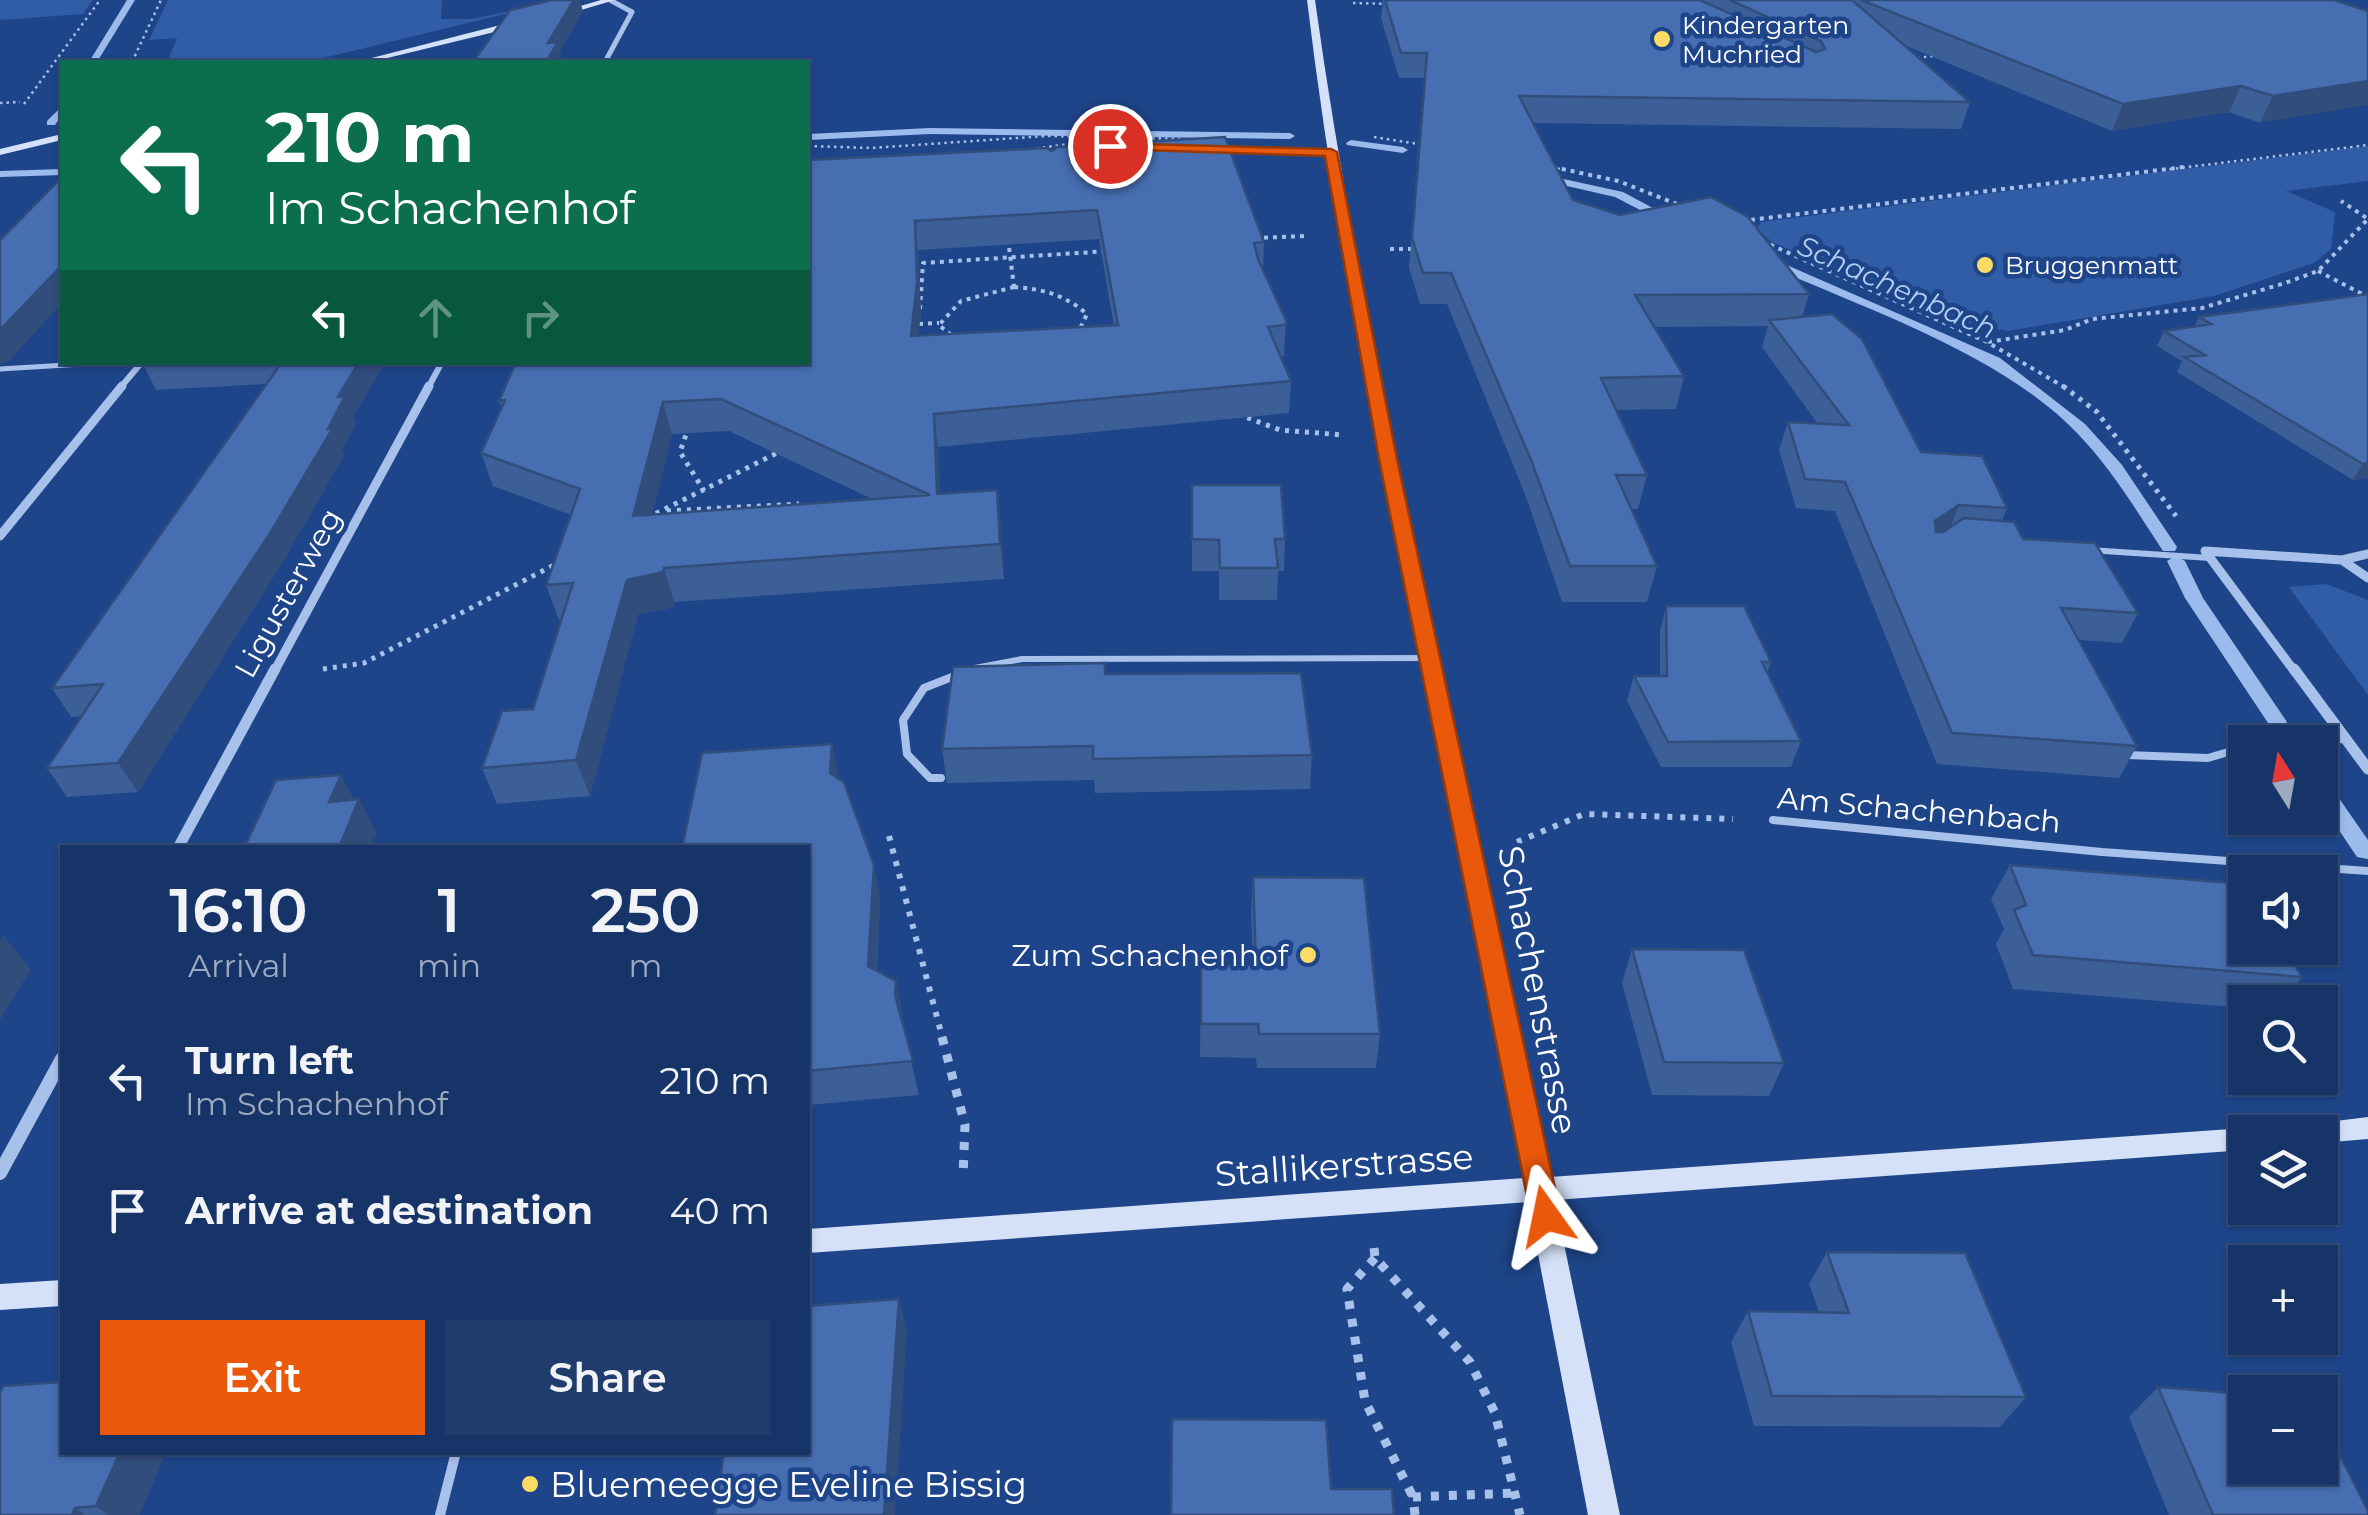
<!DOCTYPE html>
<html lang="en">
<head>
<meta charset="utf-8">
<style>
  body { margin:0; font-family:Montserrat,sans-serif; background:#1f3c6d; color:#f1f3f6; height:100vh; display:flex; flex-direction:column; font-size:38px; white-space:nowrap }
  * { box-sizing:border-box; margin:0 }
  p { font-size:32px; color:#9eaac0 }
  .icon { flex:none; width:55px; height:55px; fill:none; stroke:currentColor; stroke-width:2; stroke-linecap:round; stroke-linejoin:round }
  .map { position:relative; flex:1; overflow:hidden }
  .side { position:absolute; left:60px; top:845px; width:750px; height:610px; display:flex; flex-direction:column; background:#163467; border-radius:0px; box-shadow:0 2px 8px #0004,0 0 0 2px #354f7b }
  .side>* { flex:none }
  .top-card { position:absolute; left:60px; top:60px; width:750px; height:305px; border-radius:0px; box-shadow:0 2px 8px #0004,0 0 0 2px #354f7b; background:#0b6e4f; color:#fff; overflow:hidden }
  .needle { width:65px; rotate:349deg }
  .tools { position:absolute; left:2228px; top:725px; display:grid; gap:20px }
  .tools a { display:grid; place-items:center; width:110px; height:110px; border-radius:0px; background:#163467; box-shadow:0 2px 8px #0004,0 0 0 2px #354f7b; font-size:50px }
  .pin { position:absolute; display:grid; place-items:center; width:85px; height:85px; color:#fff; margin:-42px; border:5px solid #fff; border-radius:50%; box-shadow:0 2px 10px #0007 }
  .me { position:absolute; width:110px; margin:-55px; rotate:348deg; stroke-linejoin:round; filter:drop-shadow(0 0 8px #0008) }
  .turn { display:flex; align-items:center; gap:35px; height:210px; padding:0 40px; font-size:45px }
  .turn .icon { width:130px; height:130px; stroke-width:2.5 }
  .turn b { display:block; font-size:70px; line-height:85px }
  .lanes { display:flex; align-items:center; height:95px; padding:0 40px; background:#0003; justify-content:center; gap:50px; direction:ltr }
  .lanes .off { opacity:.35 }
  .eta { display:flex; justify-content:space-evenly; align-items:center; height:170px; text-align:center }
  .eta b { font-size:60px; font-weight:600; line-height:70px }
  .action { display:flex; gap:20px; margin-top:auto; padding:20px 40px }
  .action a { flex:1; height:115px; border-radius:0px; background:#ea580c; color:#fff; font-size:40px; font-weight:600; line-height:115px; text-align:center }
  .action a+a { background:#1f3c6d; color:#f1f3f6 }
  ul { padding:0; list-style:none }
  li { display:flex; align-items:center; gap:30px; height:130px; padding:0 40px }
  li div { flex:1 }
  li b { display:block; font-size:38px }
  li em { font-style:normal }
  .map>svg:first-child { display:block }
  .green { fill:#315da6 }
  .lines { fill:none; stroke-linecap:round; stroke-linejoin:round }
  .stream { fill:#9bbbed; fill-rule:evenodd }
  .path-far4 { stroke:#a8c1eb; stroke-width:2.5; stroke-dasharray:2.5 4; stroke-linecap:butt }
  .path-far3 { stroke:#a8c1eb; stroke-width:4; stroke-dasharray:4 5; stroke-linecap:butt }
  .path-far2 { stroke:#a8c1eb; stroke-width:5; stroke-dasharray:4 6; stroke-linecap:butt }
  .path-far1 { stroke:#a8c1eb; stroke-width:6; stroke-dasharray:5 8; stroke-linecap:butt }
  .path { stroke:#a8c1eb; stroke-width:9; stroke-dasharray:8 10; stroke-linecap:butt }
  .lane-far4 { stroke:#a8c1eb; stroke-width:4 }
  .lane-far3 { stroke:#a8c1eb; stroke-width:5 }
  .lane-far2 { stroke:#a8c1eb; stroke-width:6 }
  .lane-far1 { stroke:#a8c1eb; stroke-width:8 }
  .lane { stroke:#a8c1eb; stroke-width:10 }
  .street-far4 { stroke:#a8c1eb; stroke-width:5 }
  .street-far3 { stroke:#a8c1eb; stroke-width:6 }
  .street-far2 { stroke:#a8c1eb; stroke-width:9 }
  .street-far1 { stroke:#a8c1eb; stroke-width:11 }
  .street { stroke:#a8c1eb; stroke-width:14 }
  .secondary { fill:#d4e1f8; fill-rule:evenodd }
  .wall { fill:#3c5f98; fill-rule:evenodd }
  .shaded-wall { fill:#314d7c }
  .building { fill:#466eb1; stroke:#314d7c; stroke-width:2.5; fill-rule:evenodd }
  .route { fill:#ea580c; stroke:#983908; stroke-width:2.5 }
  .poi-dot { fill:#fbda66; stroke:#1e4589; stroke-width:4 }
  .labels { text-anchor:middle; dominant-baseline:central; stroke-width:9; stroke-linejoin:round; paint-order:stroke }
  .far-poi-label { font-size:25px; fill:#fff; stroke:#1e4589; text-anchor:start }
  .far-water-label { font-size:28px; font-style:italic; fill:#b3ccf3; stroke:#1e4589 }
  .street-label { font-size:30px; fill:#fff; stroke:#1e4589 }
  .poi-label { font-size:30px; fill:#fff; stroke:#1e4589; text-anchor:end }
  .near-street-label { font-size:35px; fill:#fff; stroke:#1e4589 }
  .near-poi-label { font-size:35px; fill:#fff; stroke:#1e4589; text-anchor:start }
</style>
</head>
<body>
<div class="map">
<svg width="2368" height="1515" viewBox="0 0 2368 1515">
  <rect width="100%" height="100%" fill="#1e4589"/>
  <path class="green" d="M0,0H93L83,14L0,20Z
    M168,0H442L441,19H472L562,0L307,62H167L177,38L149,40Z
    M2368,146V181L2286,191L2335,212L2331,249L2314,263L2214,296L2008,331L1963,324L1772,242L1757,229L1761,222Z
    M2326,584L2368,600V695L2289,587Z"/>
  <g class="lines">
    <path class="stream" d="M127,0H135L97,62H89Z
      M62,106V115L55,125H47V121Z
      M930,128L1290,133L1295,136L1290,139L930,134L808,140V134Z
      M1351,140L1403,147L1408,150L1403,153L1347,145L1346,143Z
      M62,169V175L0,177V171Z
      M1536,173L1623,192L1679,222L1669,225L1615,197L1532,178L1530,176Z
      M1766,256L2000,358L2085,424L2122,465L2177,547L2175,551H2163C2136,510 2111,468 2077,433C2000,353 1863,308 1762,263L1760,260Z
      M2176,556L2185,561L2203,598L2287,722L2284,726H2270L2185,598L2167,561Z
      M2320,779L2327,781L2368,840V859L2357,857L2320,802Z"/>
    <path class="path-far4" d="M1353,3L1390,4
      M1911,59L1939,55
      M132,62L161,0
      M191,62L216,60
      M0,103L20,102
      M24,104L100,0
      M1374,137L1425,145
      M808,146L871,148L1046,136L1183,139
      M1017,151L1069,144L1104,145
      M1551,167L1565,170
      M2163,170L2368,145"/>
    <path class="path-far3" d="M1553,167L1618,181L1682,206
      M1742,221L2184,167
      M1255,238L1307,236
      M1008,239L1014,287
      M1762,241L1987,342L2066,388
      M1390,249H1418
      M2318,271L2368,297
      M1014,287C1043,289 1065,295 1087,314L1077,335C1028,354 981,363 939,325L961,301Z
      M920,309L923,263L1109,251
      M919,324L939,323
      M1988,342L2065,330L2092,319L2202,308L2285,283L2318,271L2368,219L2341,201"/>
    <path class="path-far2" d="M2063,386L2097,412L2176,516
      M1238,414L1280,430L1343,435
      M689,426L680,452L704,491
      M667,511L799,504
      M647,518L783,450
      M323,669L364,663L560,562"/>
    <path class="path-far1" d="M889,836L943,1040
      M1517,842L1584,814L1733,819"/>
    <path class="path" d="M942,1037L965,1125L963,1177
      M1374,1248L1375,1258L1470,1362L1495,1413L1520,1515
      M1375,1258L1347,1289L1365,1401L1413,1497
      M1415,1515L1413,1497L1516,1493"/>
    <path class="lane-far4" d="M1221,149L1331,152"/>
    <path class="lane-far3" d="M0,369L116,362"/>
    <path class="lane-far2" d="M2089,550L2210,558
      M975,668L1022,659L1430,658"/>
    <path class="lane-far1" d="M2263,742L2346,739
      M2126,755L2208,758L2245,747
      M941,778H930L907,754L903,720L924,688L957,675
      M1773,820L2102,852L2368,871"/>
    <path class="lane" d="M440,1515L456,1452"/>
    <path class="street-far4" d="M605,62L632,12L610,0"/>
    <path class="street-far3" d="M120,388L142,362
      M428,388L442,362"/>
    <path class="street-far2" d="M0,536L122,386
      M2205,551L2295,672
      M2205,551L2342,560
      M2368,554L2342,560L2368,578
      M274,672L429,386"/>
    <path class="street-far1" d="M2294,669L2368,769
      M178,848L275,669"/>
    <path class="street" d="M0,1173L62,1059"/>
    <path class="secondary" d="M601,0H615L557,17L553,14Z
      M1307,0H1315C1355,290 1423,573 1484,859C1507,964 1528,1071 1550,1177L2245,1128L2255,1132H2245V1150L1555,1200L1620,1515H1588L1528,1202L808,1253V1229L1524,1178C1504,1072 1484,965 1463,858C1405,573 1342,289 1307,0Z
      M524,19L527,24L371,62H356Z
      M62,134V140L0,155V149Z
      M2368,1117V1139L2320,1143V1132H2307L2311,1124Z
      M62,1280V1306L0,1310V1284Z"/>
  </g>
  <path class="wall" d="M1383,0H2334L2260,123L2229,112L2112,131L1902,44L1970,102L1961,129L1533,123L1573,200L1809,294L1802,317L1921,452L2007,508L2002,521L2023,539L2138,613L2122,643L2079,640L2137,746L2119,778L1937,764L1835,511L1796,508L1779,450L1788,422L1818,424L1762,347L1768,326L1654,327L1684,376L1676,409L1616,410L1647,475L1638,509H1632L1657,566L1647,602H1562L1525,494L1447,304H1420L1409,268L1425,78H1399L1381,18Z
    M1046,148L1264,242L1263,269L1286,320L1284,356L1280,357L1291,381L1289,413L938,447L940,494L997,490L1004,579L674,602V607L638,614L590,796L497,804L482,768L533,709L561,620H559L546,585L571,515L493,486L481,453L502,408L499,401L808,362V160ZM1099,239L1114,326L918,336L921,312L918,250ZM729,431L872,499L652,514L672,434Z
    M2368,294V478L2353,480L2177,372L2182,361L2157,346L2164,331L2194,327L2199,317Z
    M144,362H385L353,416L356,423L342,450L344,455L282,563L138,792L67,797L47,768L82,716L71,717L52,688L267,384L156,390L143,364Z
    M1192,485L1285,539L1284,571H1278L1277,600H1219V571H1192Z
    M1666,606L1771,662L1767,673L1801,741L1791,767H1661L1627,701L1634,676H1660V631Z
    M1105,674L1312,755L1310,789L1095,793L1094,780L947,783L942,749Z
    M839,779L880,898L877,970L903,1014L902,1023L919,1095L808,1105V848Z
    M2010,865L2302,977L2282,1002H2245V1008L2013,989L1996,944L2004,929L1991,899Z
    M1253,877L1380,1034L1376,1068H1257L1256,1058L1200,1057L1201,964L1253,965L1251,911Z
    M1632,949L1784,1063L1769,1096L1652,1095L1622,983Z
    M1827,1252L2026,1397L2000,1427L1754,1426L1731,1342L1748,1311L1819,1312L1809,1284Z
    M2158,1387L2368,1515H2169L2129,1417Z
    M62,1452H166L139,1515H0Z"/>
  <path class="shaded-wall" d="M574,0H580L583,12L560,51L563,62H546L548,43Z
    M2368,81V105L2260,123L2273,96Z
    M2241,86L2229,112L2112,131L2123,104Z
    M915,221L918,250L921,312L915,367L911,336Z
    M62,265V303L8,362L0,364V330Z
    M359,362H385L353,416L356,423L342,450L344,455L282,563L138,792L118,763L328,429L338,397Z
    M663,402L672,434L643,550L633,516Z
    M934,414L938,447L942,528L937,494Z
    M2368,463V478L2353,480L2363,464Z
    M997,490L1001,523L1004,579L1000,544Z
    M1959,505L1947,535L1923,551L1935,521Z
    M664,568L674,602V607L638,614L590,796L576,760L627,580Z
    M832,744L839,777L837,806L830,773Z
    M341,775L357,805L359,799L377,833L371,848H339L329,802Z
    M874,865L880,898L875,999L868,966Z
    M3,935L31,969L0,1020V941Z
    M896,981L903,1014L902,1029L895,995Z
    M899,1299L907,1331L895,1515H884Z
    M120,1452H166L139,1515H108L96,1506Z
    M75,1508L85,1515H72Z"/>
  <path class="building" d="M552,0H574L548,43L558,42L546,62H473L510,10Z
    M1385,0H1700L1816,52L1825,49L1821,41L1730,0H1852L1970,102L1519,96L1573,200L1620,215L1711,197L1748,217L1809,294L1635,295L1684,376L1601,378L1647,475H1616L1657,566H1570L1531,460L1451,273H1423L1412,238L1427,53H1401Z
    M1861,0H2334L2368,11V81L2273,96L2241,86L2123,104Z
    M1225,137L1264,242L1254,243L1258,259L1286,320V325L1268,327L1291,381L934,414L937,494L997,490L1000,544L664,568V572L627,580L576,760L482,768L502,711L533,709L573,583L546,585L580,489L481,453L505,400L499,401L516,362H808V160L1046,148L1052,151L1057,147ZM1097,210L1118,325L911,336L917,282L915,221ZM721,399L930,495L633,516L663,402Z
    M62,177V265L0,330V240Z
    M2368,294V463L2363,464L2184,357L2205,355L2164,331L2211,324L2199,317Z
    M1832,314L1862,339L1921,452L1982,456L2007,508L1959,505L1935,521L1936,532H1943L1964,518L2014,522L2023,539L2095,543L2138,613L2061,608L2137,746L1952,733L1845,482L1805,479L1788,422L1849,425L1769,320Z
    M282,362H359L338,397L345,396L328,429L333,428L269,535L118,763L47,768L103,684L52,688Z
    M1192,485H1281L1285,539H1275L1278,568H1220L1219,540L1192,539Z
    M1666,606H1744L1771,662H1762L1801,741L1668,742L1634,676H1667Z
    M1105,663V674L1301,673L1312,755L1093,759V746L942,749L953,667Z
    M832,744L830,773L844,782L874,865L868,966L896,981L895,995L913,1061L808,1071V848H682L702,753Z
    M341,775L329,802L359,799L339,848H244L276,780Z
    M2010,865L2245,884V948H2285L2302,977L2033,955L2014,910L2026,905Z
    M1253,877L1364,878L1380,1034H1259L1258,1024H1201V964L1256,965Z
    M1632,949L1744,950L1784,1063L1664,1062Z
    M1827,1252L1965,1253L2026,1397L1772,1396L1748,1311L1849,1313Z
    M899,1299L884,1515H715L724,1452H808V1306Z
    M62,1382V1452H120L96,1506L75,1508L72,1515H0V1393L3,1386Z
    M2158,1387L2245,1394V1468H2320V1416L2368,1511V1515H2213Z
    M1172,1419L1326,1420L1331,1489H1392L1394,1515H1171Z"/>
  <path class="route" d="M1106,143L1331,149L1337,152L1397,459L1561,1216L1557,1226L1546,1230L1535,1226L1531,1216L1379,459L1325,156L1110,149Z"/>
  <g class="poi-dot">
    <circle cx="1662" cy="39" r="10"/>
    <circle cx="1985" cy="265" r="10"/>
    <circle cx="1308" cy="955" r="10"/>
    <circle cx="530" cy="1484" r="10"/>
  </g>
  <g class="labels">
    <g class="far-poi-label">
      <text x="1682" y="25">Kindergarten<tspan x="1682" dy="29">Muchried</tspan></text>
      <text x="2005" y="265">Bruggenmatt</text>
    </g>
    <g class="far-water-label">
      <text transform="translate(1897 287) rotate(24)">Schachenbach</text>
    </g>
    <g class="street-label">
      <text transform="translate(288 593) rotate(-61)">Ligusterweg</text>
      <text transform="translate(1919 810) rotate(5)">Am Schachenbach</text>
    </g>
    <g class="poi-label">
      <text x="1288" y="955">Zum Schachenhof</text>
    </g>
    <g class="near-street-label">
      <text transform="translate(1538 990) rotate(79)">Schachenstrasse</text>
      <text transform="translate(1344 1165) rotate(-4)">Stallikerstrasse</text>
    </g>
    <g class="near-poi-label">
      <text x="550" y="1484">Bluemeegge Eveline Bissig</text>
    </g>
  </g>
</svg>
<div class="tools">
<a><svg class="needle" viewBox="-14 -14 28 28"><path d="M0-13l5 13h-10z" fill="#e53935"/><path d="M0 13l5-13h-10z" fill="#9eaac0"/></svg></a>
<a><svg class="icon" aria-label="sound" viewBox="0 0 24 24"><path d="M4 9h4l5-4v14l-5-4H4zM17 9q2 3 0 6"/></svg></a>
<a><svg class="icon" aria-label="search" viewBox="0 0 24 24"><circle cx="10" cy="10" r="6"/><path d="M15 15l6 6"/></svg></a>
<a><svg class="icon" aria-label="layers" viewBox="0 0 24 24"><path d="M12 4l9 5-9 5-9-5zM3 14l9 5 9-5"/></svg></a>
<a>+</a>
<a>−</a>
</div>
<div class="pin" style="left:1110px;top:146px;background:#d93025"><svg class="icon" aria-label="arrive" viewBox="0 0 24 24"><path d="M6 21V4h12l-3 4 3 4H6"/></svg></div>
<svg class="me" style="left:1546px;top:1216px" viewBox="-20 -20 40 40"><path d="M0-17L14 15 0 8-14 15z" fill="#ea580c" stroke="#fff" stroke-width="4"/></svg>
<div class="top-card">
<div class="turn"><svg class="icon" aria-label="left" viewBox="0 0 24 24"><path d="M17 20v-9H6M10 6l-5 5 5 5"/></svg><div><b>210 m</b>Im Schachenhof</div></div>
<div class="lanes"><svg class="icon" aria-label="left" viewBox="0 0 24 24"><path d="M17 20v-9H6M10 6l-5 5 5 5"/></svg><svg class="icon off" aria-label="ahead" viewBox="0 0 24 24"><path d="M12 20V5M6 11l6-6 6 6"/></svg><svg class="icon off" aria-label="right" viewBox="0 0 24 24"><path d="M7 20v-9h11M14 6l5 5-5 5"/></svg></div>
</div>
<section class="side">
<div class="eta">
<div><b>16:10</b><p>Arrival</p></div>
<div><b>1</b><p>min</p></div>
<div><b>250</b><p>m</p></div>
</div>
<ul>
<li><svg class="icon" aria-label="left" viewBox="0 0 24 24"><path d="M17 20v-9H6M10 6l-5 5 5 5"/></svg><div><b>Turn left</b><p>Im Schachenhof</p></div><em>210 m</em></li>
<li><svg class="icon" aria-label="arrive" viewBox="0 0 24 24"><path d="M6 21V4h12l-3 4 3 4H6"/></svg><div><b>Arrive at destination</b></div><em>40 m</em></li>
</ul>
<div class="action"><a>Exit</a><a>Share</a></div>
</section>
</div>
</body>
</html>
